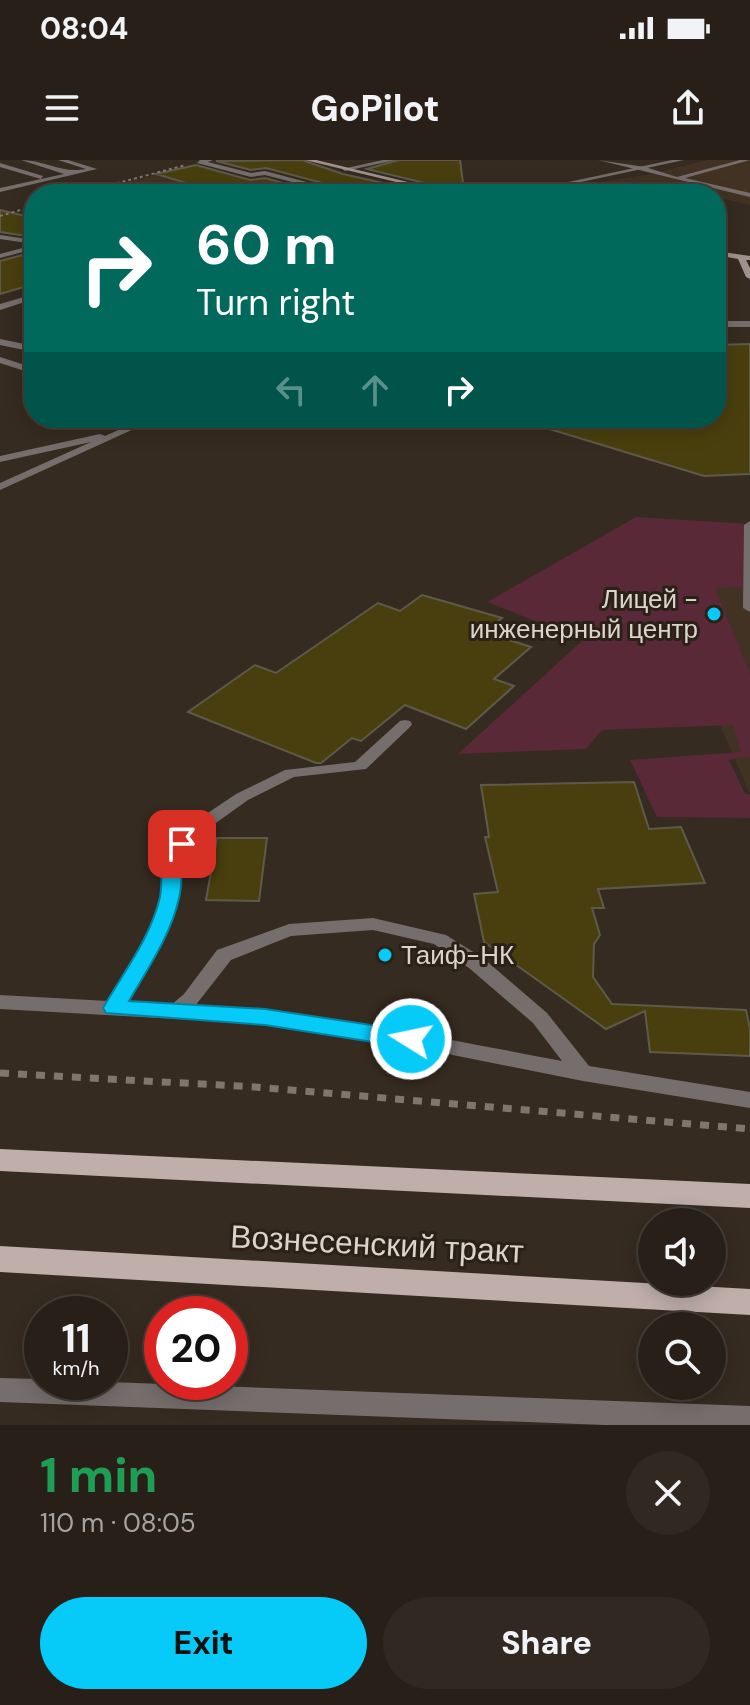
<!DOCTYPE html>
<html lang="en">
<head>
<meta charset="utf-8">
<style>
  body { margin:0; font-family:"DM Sans",sans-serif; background:#302821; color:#f1f3f6; height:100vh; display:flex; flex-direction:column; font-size:30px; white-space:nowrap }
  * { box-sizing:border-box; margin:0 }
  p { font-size:26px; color:#a5a3a2 }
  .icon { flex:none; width:44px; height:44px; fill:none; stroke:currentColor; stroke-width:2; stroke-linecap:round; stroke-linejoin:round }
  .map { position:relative; height:1265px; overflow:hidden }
  .side { display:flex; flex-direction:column; background:#282018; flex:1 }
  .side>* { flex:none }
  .banner { position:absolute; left:24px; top:24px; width:702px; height:244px; border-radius:32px; box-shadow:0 4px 20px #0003,0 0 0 2px #443e37; background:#00695c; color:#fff; overflow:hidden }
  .tools { position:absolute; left:638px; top:1048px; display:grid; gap:16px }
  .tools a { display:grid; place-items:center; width:88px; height:88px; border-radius:50%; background:#282018; box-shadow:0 4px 20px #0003,0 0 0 2px #443e37; font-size:40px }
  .speed { position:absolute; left:24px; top:1136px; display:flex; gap:16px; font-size:40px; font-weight:700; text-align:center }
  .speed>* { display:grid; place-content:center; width:104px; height:104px; border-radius:50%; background:#282018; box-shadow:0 4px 20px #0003,0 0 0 2px #443e37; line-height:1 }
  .speed small { font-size:20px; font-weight:400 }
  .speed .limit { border:12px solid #d22; background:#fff; color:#111 }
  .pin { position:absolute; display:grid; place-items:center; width:68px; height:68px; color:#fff; margin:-34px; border-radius:16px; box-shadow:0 4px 12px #0006 }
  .me { position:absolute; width:88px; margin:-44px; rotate:280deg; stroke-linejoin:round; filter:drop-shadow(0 0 6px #0008) }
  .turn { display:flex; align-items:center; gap:28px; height:168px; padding:0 40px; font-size:36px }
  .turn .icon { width:104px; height:104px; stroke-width:2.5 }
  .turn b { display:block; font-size:56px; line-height:68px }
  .lanes { display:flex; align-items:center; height:76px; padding:0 40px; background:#0003; justify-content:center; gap:40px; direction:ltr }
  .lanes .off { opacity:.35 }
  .round { display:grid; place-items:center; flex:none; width:84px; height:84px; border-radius:42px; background:#302821 }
  .head { display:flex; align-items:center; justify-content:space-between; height:136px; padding:0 40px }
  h1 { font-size:48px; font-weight:800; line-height:60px; color:#1e9e55 }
  .primary-button { display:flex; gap:16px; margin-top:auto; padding:16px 40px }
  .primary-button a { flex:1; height:92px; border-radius:48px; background:#06cbf9; color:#111; font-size:32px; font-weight:800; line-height:92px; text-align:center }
  .primary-button a+a { background:#302821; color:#f1f3f6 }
  .status { display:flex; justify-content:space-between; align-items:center; height:56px; padding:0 40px; background:#282018; direction:ltr }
  .status svg { height:22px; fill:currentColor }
  header { display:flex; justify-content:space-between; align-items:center; height:104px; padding:0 40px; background:#282018; font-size:36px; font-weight:800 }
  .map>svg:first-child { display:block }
  .built { fill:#423223 }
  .green { fill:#592937 }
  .building { fill:#493f0e; stroke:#5e5a4b; stroke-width:2 }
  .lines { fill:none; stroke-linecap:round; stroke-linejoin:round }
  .path-far1 { stroke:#7f766d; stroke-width:2; stroke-dasharray:3 3; stroke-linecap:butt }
  .path { stroke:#7f766d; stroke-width:7; stroke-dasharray:9 9; stroke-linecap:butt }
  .lane { fill:#766e6c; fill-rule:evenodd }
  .street { fill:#766e6c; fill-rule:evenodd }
  .secondary { fill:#a0928f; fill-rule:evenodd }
  .primary { fill:#bfaeaa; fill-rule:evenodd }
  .route { fill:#06cbf9; stroke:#0484a2; stroke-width:2 }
  .poi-dot { fill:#06cbf9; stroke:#2c2117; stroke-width:3 }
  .labels { text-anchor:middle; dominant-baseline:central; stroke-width:6; stroke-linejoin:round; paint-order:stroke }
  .poi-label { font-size:26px; fill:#dbd4cd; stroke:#2c2117; text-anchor:end }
  .near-street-label { font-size:32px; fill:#dbd4cd; stroke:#2c2117 }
</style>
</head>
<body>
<div class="status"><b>08:04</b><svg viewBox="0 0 49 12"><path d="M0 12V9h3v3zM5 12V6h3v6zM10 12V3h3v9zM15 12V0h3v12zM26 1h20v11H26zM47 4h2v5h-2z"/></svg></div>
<header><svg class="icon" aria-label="menu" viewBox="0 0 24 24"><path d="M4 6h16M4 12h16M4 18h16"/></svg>GoPilot<svg class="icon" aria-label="share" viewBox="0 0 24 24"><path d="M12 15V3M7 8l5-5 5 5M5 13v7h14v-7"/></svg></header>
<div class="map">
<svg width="750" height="1265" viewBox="0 0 750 1265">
  <rect width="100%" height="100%" fill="#362b20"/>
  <path class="built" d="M707,0H750V45L716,37V34H556L541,31L652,14Z
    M192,6L281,25L242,34H78Z
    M750,378V634L698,514L656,394Z"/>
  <path class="green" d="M636,357L750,364V427L715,428L750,514V597L729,600L745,634H750V658L657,657L630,600L741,592L733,565L602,570L586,589L458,594L583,480L487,442Z"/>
  <path class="building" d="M302,0L343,14L428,33L341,34L338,27L266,8L251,10L216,1Z
    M399,0H460L463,23L445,28L367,9Z
    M196,5L250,20L265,18L283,23L223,34L156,14Z
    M0,50L34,58V77L0,72Z
    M34,92V124L0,134V101Z
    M750,184V314L704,316L533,264L534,258H716V185Z
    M422,435L502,458L484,472L531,487L494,519L514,526L466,569L405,545L361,581L352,578L321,603H316L188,552L255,505L276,513L378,443L400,451Z
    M634,622L649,669L681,667L705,723L598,729L604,748H592L600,775L594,784L593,817L612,844L746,850L750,869V896L650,892L645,851L606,869L484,782L474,734L498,732L485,677H489L481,625Z
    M217,678H267L259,741L206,740Z"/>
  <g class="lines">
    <path class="path-far1" d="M76,34L186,5
      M0,56L34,46"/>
    <path class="path" d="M0,913L255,927L750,969"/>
    <path class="lane" d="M21,0C44,0 63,14 86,9L58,0H68L97,9L0,32V28L41,19L0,7V3L43,16L41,19L64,14Z
      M200,0H213L208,2L251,13L265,11L337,30L338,34L265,15L251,17L197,3Z
      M383,0H396L345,11L342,9Z
      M598,0L645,7L677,17L740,0H750L685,18L750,33V37Z
      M34,85V89L0,98V94Z
      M716,161H750V167H716Z
      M0,179L34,186V192L0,185Z
      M0,197L34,208V214L0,203Z
      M145,258H158L0,330V323L91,282L0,302V296L100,274L105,276Z
      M341,258H358L353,261Z
      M750,361V452L743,448L744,365Z
      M405,560L410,561L412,564L410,567L366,609L294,617L248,640L199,675L180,698L179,737L164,778L127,842L171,845L184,834L217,790L289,764L373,758L446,775L483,798L547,853L589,906L750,932V948L583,921L383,881L265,864L0,849V835L108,841L146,778L161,737L163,697L187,667L236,634L285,610L355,602L400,561ZM373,770L434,784L469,808L533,863L562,901C440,878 320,853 195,846L231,800L291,776Z"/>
    <path class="street" d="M672,0H684L525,34H512Z
      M0,75L34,80V84L0,79Z
      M34,134V139L0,150V144Z
      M0,1218L42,1219V1222H110L750,1246V1265H605L0,1242Z"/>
    <path class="secondary" d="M305,0H316L458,34H446Z
      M716,91L750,96V100H746L750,108V119L746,117L738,99L716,95Z"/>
    <path class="primary" d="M0,989L750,1024V1048L0,1011Z
      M0,1086L750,1129V1155L0,1112Z"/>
  </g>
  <path class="route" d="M182,678L192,684C176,707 185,714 179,738C171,775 148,808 129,841L265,849L411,871L419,873L422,879L419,885L411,888L265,865L106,853L103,848C123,813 151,777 160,737C164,717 156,685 182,678Z"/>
  <g class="poi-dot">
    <circle cx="714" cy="454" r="8"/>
    <circle cx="385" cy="795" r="8"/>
  </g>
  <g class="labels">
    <g class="poi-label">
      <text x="698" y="439">Лицей -<tspan x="698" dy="30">инженерный центр</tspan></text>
      <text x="401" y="795" text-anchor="start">Таиф-НК</text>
    </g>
    <g class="near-street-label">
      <text transform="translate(377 1084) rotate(3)">Вознесенский тракт</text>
    </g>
  </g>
</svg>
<div class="tools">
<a><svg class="icon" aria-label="sound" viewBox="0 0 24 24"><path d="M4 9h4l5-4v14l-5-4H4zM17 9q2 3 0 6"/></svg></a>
<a><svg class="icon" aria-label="search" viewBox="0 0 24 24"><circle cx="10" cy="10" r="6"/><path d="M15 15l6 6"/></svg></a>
</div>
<div class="speed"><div>11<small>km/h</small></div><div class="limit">20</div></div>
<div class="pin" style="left:182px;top:684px;background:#d93025"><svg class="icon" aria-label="arrive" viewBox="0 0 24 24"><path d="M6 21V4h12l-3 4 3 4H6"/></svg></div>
<svg class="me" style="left:411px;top:879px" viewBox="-20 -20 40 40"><circle r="17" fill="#06cbf9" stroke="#fff" stroke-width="3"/><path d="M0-11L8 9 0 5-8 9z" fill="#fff"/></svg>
<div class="banner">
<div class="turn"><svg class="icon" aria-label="right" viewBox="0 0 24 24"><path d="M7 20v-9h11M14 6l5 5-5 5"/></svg><div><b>60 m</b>Turn right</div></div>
<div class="lanes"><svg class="icon off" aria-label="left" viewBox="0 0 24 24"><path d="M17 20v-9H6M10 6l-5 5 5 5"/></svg><svg class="icon off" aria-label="ahead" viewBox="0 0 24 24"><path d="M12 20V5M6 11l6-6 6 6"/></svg><svg class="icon" aria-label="right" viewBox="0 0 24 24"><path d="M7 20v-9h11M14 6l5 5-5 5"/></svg></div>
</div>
</div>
<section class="side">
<div class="head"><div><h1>1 min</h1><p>110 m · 08:05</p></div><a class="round"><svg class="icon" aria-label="close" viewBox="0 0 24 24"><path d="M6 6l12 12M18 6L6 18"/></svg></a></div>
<div class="primary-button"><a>Exit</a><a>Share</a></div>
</section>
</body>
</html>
